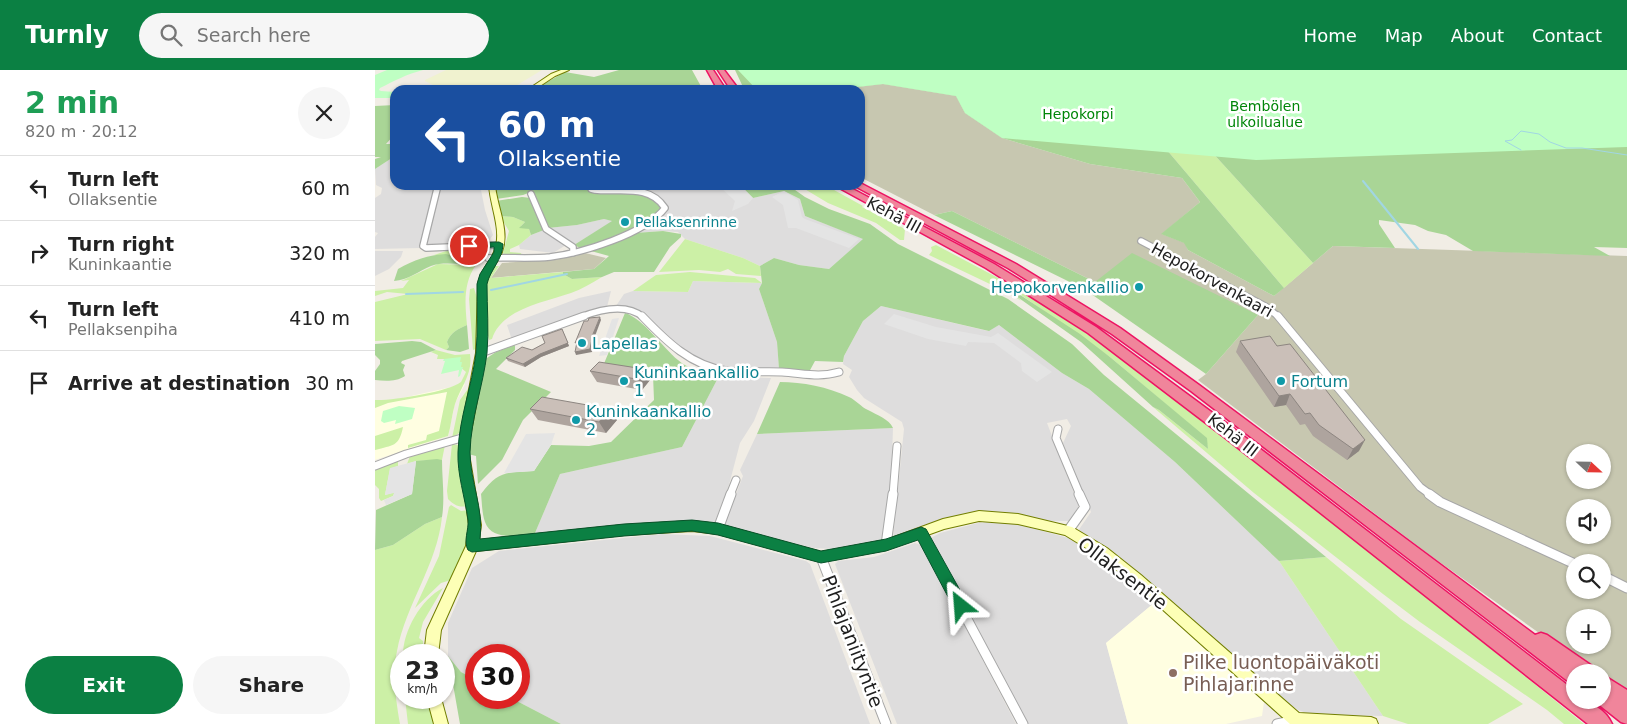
<!DOCTYPE html>
<html lang="en">
<head>
<meta charset="utf-8">
<style>
  body { margin:0; font-family:"DejaVu Sans",sans-serif; background:#f6f6f6; color:#222; height:100vh; display:flex; flex-direction:column; font-size:19px; white-space:nowrap }
  * { box-sizing:border-box; margin:0 }
  p { font-size:16px; color:#767676 }
  .icon { flex:none; width:28px; height:28px; fill:none; stroke:currentColor; stroke-width:2; stroke-linecap:round; stroke-linejoin:round }
  .map { position:relative; flex:1; overflow:hidden }
  .side { display:flex; flex-direction:column; background:#fff; width:375px }
  .side>* { flex:none }
  .guide { position:absolute; left:15px; top:15px; width:475px; height:105px; border-radius:15px; box-shadow:0 1px 4px #0004; background:#1a4fa0; color:#fff; overflow:hidden }
  .needle { width:32px; rotate:112deg }
  .buttons { position:absolute; left:1191px; top:374px; display:grid; gap:10px }
  .buttons a { display:grid; place-items:center; width:45px; height:45px; border-radius:50%; background:#fff; box-shadow:0 1px 4px #0004; font-size:25px }
  .speed { position:absolute; left:15px; top:574px; display:flex; gap:10px; font-size:25px; font-weight:700; text-align:center }
  .speed>* { display:grid; place-content:center; width:65px; height:65px; border-radius:50%; background:#fff; box-shadow:0 1px 4px #0004; line-height:1 }
  .speed small { font-size:12px; font-weight:400 }
  .speed .limit { border:8px solid #d22; background:#fff; color:#111 }
  .pin { position:absolute; display:grid; place-items:center; width:42px; height:42px; color:#fff; margin:-21px; border:2px solid #fff; border-radius:50%; box-shadow:0 1px 5px #0007 }
  .me { position:absolute; width:55px; margin:-28px; rotate:332deg; stroke-linejoin:round; filter:drop-shadow(0 0 4px #0008) }
  .turn { display:flex; align-items:center; gap:18px; height:105px; padding:0 25px; font-size:22px }
  .turn .icon { width:65px; height:65px; stroke-width:2.5 }
  .turn b { display:block; font-size:35px; line-height:42px }
  .round { display:grid; place-items:center; flex:none; width:52px; height:52px; border-radius:26px; background:#f6f6f6 }
  .headline { display:flex; align-items:center; justify-content:space-between; height:85px; padding:0 25px }
  h1 { font-size:30px; font-weight:600; line-height:38px; color:#1e9e55 }
  .button { display:flex; gap:10px; margin-top:auto; padding:10px 25px }
  .button a { flex:1; height:58px; border-radius:30px; background:#0b8043; color:#fff; font-size:20px; font-weight:600; line-height:58px; text-align:center }
  .button a+a { background:#f6f6f6; color:#222 }
  ul { padding:0; list-style:none }
  li { display:flex; align-items:center; gap:15px; height:65px; padding:0 25px; border-top:1px solid #e0e0e0 }
  li div { flex:1 }
  li b { display:block; font-size:19px }
  li em { font-style:normal }
  header { display:flex; align-items:center; gap:30px; box-sizing:border-box; height:70px; padding:0 25px; background:#0b8043; color:#fff }
  header strong { font-size:24px }
  nav { display:flex; gap:28px; margin-inline-start:auto; font-size:18px }
  .search { width:350px; height:45px; background:#f6f6f6; display:flex; align-items:center; gap:12px; box-sizing:border-box; padding:0 18px; border-radius:28px; color:#767676; font-size:19px }
  main { display:flex; flex:1; min-height:0 }
  .map>svg:first-child { display:block }
  .residential { fill:#dedddd }
  .education { fill:#fffee1 }
  .construction { fill:#c7c7b0; fill-rule:evenodd }
  .farmland { fill:#f0f2cf }
  .grass { fill:#ccf0a6 }
  .forest { fill:#a9d596 }
  .park { fill:#bfffc3 }
  .parking { fill:#e4e4e4 }
  .lines { fill:none; stroke-linecap:round; stroke-linejoin:round }
  .stream-far1 { stroke:#a1d6e3; stroke-width:1 }
  .stream { stroke:#a1d6e3; stroke-width:2 }
  .street-far2-casing { stroke:#a7a7a7; stroke-width:8 }
  .street-far1-casing { stroke:#a7a7a7; stroke-width:9 }
  .street-casing { stroke:#a7a7a7; stroke-width:11 }
  .secondary-casing { stroke:#727e00; stroke-width:2 }
  .highway-casing { stroke:#ed1463; stroke-width:3 }
  .street-far2 { stroke:#fff; stroke-width:5.5 }
  .street-far1 { stroke:#fff; stroke-width:7 }
  .street { stroke:#fff; stroke-width:9 }
  .secondary { fill:#fdffb6; fill-rule:evenodd }
  .highway { fill:#f0859b; fill-rule:evenodd }
  .wall { fill:#aea49e }
  .shaded-wall { fill:#8d8681 }
  .building { fill:#cabfb8; stroke:#8d8681 }
  .route { fill:#0b8043; stroke:#07532c }
  .culture-dot { fill:#0f9aa8; stroke:#fff; stroke-width:2 }
  .education-dot { fill:#8d6e63; stroke:#fff; stroke-width:2 }
  .labels { text-anchor:middle; dominant-baseline:central; stroke-width:5; stroke-linejoin:round; paint-order:stroke }
  .far-park-label { font-size:14px; fill:#018609; stroke:#fff }
  .far-culture-label { font-size:14px; fill:#0d838f; stroke:#fff; text-anchor:start }
  .street-label { font-size:16px; fill:#202020; stroke:#fff }
  .culture-label { font-size:16px; fill:#0d838f; stroke:#fff; text-anchor:start }
  .near-street-label { font-size:19px; fill:#202020; stroke:#fff }
  .near-education-label { font-size:19px; fill:#785e54; stroke:#fff; text-anchor:start }
</style>
</head>
<body>
<header>
<strong>Turnly</strong>
<div class="search"><svg class="icon" aria-label="search" viewBox="0 0 24 24"><circle cx="10" cy="10" r="6"/><path d="M15 15l6 6"/></svg>Search here</div>
<nav><a>Home</a><a>Map</a><a>About</a><a>Contact</a></nav>
</header>
<main>
<section class="side">
<div class="headline"><div><h1>2 min</h1><p>820 m · 20:12</p></div><a class="round"><svg class="icon" aria-label="close" viewBox="0 0 24 24"><path d="M6 6l12 12M18 6L6 18"/></svg></a></div>
<ul>
<li><svg class="icon" aria-label="left" viewBox="0 0 24 24"><path d="M17 20v-9H6M10 6l-5 5 5 5"/></svg><div><b>Turn left</b><p>Ollaksentie</p></div><em>60 m</em></li>
<li><svg class="icon" aria-label="right" viewBox="0 0 24 24"><path d="M7 20v-9h11M14 6l5 5-5 5"/></svg><div><b>Turn right</b><p>Kuninkaantie</p></div><em>320 m</em></li>
<li><svg class="icon" aria-label="left" viewBox="0 0 24 24"><path d="M17 20v-9H6M10 6l-5 5 5 5"/></svg><div><b>Turn left</b><p>Pellaksenpiha</p></div><em>410 m</em></li>
<li><svg class="icon" aria-label="arrive" viewBox="0 0 24 24"><path d="M6 21V4h12l-3 4 3 4H6"/></svg><div><b>Arrive at destination</b></div><em>30 m</em></li>
</ul>
<div class="button"><a>Exit</a><a>Share</a></div>
</section>
<div class="map">
<svg width="1252" height="654" viewBox="0 0 1252 654">
  <rect width="100%" height="100%" fill="#f1ede5"/>
  <path class="residential" d="M20,86V115H105L110,140L118,165L112,173L45,178L0,179V167L3,163L0,162V128L6,124L7,118L1,115L0,99Z
    M211,115H249L248,117H257L261,115H365L378,128L409,121L425,129L430,146L489,169L454,199L424,195L399,188L385,196L368,188L310,169L303,162L287,161L260,163L285,134L252,121L215,122Z
    M229,149L238,151L199,175L173,158L202,155Z
    M169,160L191,175L178,183L145,179L144,175L156,165Z
    M0,181H28L26,187L14,199L0,206Z
    M318,211L387,213L384,219L402,272L404,299H354L335,295L312,284L268,243L256,238L241,236L249,224L258,221L313,222Z
    M236,221L232,237L210,242L137,270L132,255L204,228Z
    M506,236L613,261L624,255L687,303L714,319L800,392L904,491L1008,646L957,645L932,643L923,640L904,627L703,461L716,442L688,373L696,356L692,349L672,353L704,436L694,451H676L643,444L610,441L594,443L559,452L518,468L529,359L527,352L489,328L482,320L474,307L477,300L468,294L469,286L488,251Z
    M344,306L396,308L379,351L365,373L354,415L340,452L318,450L160,463L185,404L307,377Z
    M518,358L516,415L506,471L456,479L439,478L396,469L349,455L368,406L365,400L382,364Z
    M620,452L638,453L693,468L724,486L779,533L731,573L753,654H652L554,469L565,463L603,453Z
    M287,464L335,466L431,491L435,494L495,654H186L136,628H144V585H101V610L86,602L73,586V553L97,498L124,481Z
    M540,473L548,476L641,654H522L460,494L463,491L499,487Z"/>
  <path class="education" d="M90,314L80,333L73,366L0,390V336L14,331Z
    M779,533L889,632L887,646L851,654H753L731,573Z"/>
  <path class="construction" d="M508,14L581,26L590,43L627,68L715,94L807,108L825,132L787,164L810,173L813,180L899,226L958,176L1252,186V626L1228,608V602H1219L1056,486L823,310L831,304L883,245L720,212L577,141L559,145L485,107V20H456ZM1200,382H1228V410H1200ZM1200,438H1228V465H1200ZM1200,492H1228V520H1200ZM1200,548H1228V575H1200Z
    M210,183L231,188L219,199L116,208L127,193L185,189Z"/>
  <path class="farmland" d="M71,0H167L134,20H123L106,15L101,20H58V15L50,11V10Z"/>
  <path class="grass" d="M724,0H762L938,193L909,218Z
    M423,115H450L488,136L487,137L530,159L529,170H525L501,153L453,133Z
    M125,146L138,147L150,152L146,156L154,159L156,165L144,175L135,179V182L146,183L147,186H130L128,183L134,161Z
    M310,169L368,188L385,196L386,206L361,204L353,199L345,202L324,200L284,202Z
    M561,175L642,218L709,262L777,311L1053,528L1209,654H1189L1172,640L1045,552L1008,524L879,423L778,337L784,340L833,379L831,368L735,287L636,218L632,219L647,231L617,215L554,185L557,181L556,177Z
    M111,178V181L105,188L80,189L79,186L59,185L74,180Z
    M63,194L101,195C88,213 90,234 92,255C83,259 76,262 72,272L74,277L71,280L45,269L0,271V232L33,224L12,222L0,226V221L28,218L34,210L26,211Z
    M116,196H124L116,208L188,202V204L197,209L227,207C217,213 207,219 196,223C170,232 126,239 117,269L114,270C107,245 108,220 116,196Z
    M315,202L380,208L387,213L318,211L313,222L258,221L281,205Z
    M99,218L102,228L103,278L98,280L94,229L95,219Z
    M61,280L80,285L95,284C98,304 86,316 80,334C77,344 76,356 73,366L33,378V375L51,370L52,365L64,361L72,322L13,333L0,338V330C16,331 73,322 86,312L91,302L85,297V292L81,289H62L63,285L56,282Z
    M95,316L87,361L77,368L85,330Z
    M28,357C24,377 18,375 0,380V366Z
    M77,374L83,375L85,379V406L92,436C84,438 79,435 73,429L72,421Z
    M70,375L67,390L41,391L32,394L35,386Z
    M23,390V396L15,399L10,425L20,422L18,426L6,431L4,428V419L0,415V398Z
    M76,435L86,441L94,440C97,466 86,488 76,510L66,513L40,538L64,486L74,437Z
    M67,447C62,495 31,534 22,581C17,604 21,631 25,654H0V480L18,475L50,454Z
    M951,487L1026,549L1148,634L1113,654H1033L1008,646L904,491Z
    M68,518L48,552L44,568L48,571V585H28C28,561 46,529 68,518Z
    M30,628H55L61,654H33Z"/>
  <path class="forest" d="M244,0H317L328,20H158L190,2L219,7Z
    M360,0H724L909,218L899,226L813,180L809,173L786,164L825,132L807,108L715,94L627,68L590,43L581,26L508,14L456,20H375L368,17Z
    M762,0H1252V178L1219,177L1235,186L1098,181L1071,165L1053,161L1040,155L1004,150V154L1020,178L958,176L938,193Z
    M20,35V64L11,74H20V86L0,99V89L6,87H0V36Z
    M121,115H211L215,122L219,123C227,122 236,121 244,120C255,120 282,128 287,139L273,153L212,177L205,178L199,175L237,151L229,149L202,155L173,158L156,122L148,125L121,129Z
    M365,115H413L430,127L454,139L495,154L523,174L633,229L697,274L729,305L951,487L904,491L800,392L714,319L687,303L624,255L614,261L506,236L488,251L469,286L468,292L440,291L434,302L404,299L402,272L384,219L387,213L385,196L399,188L424,195L454,199L488,169L430,146L425,129L409,121L378,128Z
    M147,127L156,128L169,160L156,165L154,159L144,158L150,152L138,147L125,146L121,131Z
    M577,141L720,212L757,183L883,245L831,304L709,219L559,145Z
    M288,161L306,164V167L295,177L279,202H239L227,207L197,209L188,204V202L219,199L234,186L216,181L260,163Z
    M71,184L79,186L80,189L105,188L101,195C87,195 69,191 56,196C44,201 33,210 19,211L23,199C39,190 53,185 71,184Z
    M633,217L705,264L735,287L832,368L833,379L784,340L778,337L706,272L631,219Z
    M250,243C269,249 287,277 303,290C314,300 330,302 344,306L307,377L185,404L160,463C145,465 117,472 110,452C107,444 107,433 106,424C124,400 131,403 159,401L176,375L214,376L236,372L279,330L278,305L228,296Z
    M92,255L94,279L85,282L71,280L74,277L72,272C76,262 83,259 92,255Z
    M37,271L46,272L61,280L27,291L26,293L30,295L28,300L30,306C21,312 10,311 0,310V301L5,294V290L0,285V274Z
    M140,275V280L121,299L176,322L148,350L127,390L103,414L101,386L93,384V362L109,290L121,282Z
    M405,312C427,312 453,317 474,327C481,330 486,337 493,340C502,345 514,349 518,358L382,364Z
    M62,389L67,390C67,409 70,428 67,447L50,454L18,475L0,480L1,440L37,424L41,391Z
    M73,586L86,602L101,610V628H136L186,654H85Z"/>
  <path class="park" d="M12,0H48C32,4 19,11 5,18L4,20L6,21L20,22V28H0V5Z
    M363,0H1252V77L881,90L627,68L590,43L581,26L508,14L456,20H382Z
    M86,287L85,292H87L86,297H88L85,306L83,307L84,300L66,304L70,291H68L69,289Z
    M24,336L40,338L37,349L20,354L21,350L9,353L6,351L8,341Z"/>
  <path class="parking" d="M343,115H365L378,128L373,134L357,141L360,131Z
    M409,121L423,130L427,147L430,149L484,169L474,178L421,158H413L408,135L397,127Z
    M519,244L561,257L616,267L623,263L677,302L662,312L647,301L646,293L619,273L593,272L591,276L553,269L509,254Z
    M244,248L232,285L224,286L237,249Z
    M180,363L176,375L159,401L129,403L151,364Z
    M41,391L37,424L11,435L9,430L18,426L19,423L10,425L15,398Z"/>
  <g class="lines">
    <path class="stream-far1" d="M1146,80L1130,71L1137,70L1146,61L1164,64L1175,72L1191,78H1207L1252,85"/>
    <path class="stream" d="M988,111L1043,179
      M116,220L192,204
      M31,224L88,222"/>
    <g class="street-far2-casing">
      <path id="street-far2" d="M63,115L48,176L51,178L123,175
        M156,124L171,159L198,177V183
        M766,171L890,236L904,247
        M113,188C134,187 154,189 175,187C207,183 270,164 290,138C274,113 243,123 220,120L216,119L215,115
        M206,247C224,240 251,233 268,247"/>
    </g>
    <g class="street-far1-casing">
      <path id="street-far1" d="M267,246C291,271 316,296 352,301C370,303 389,301 407,302C427,303 444,308 464,302
        M903,246L1045,417L1056,425
        M106,283L209,246
        M683,359L681,368L705,425
        M0,396L31,384L90,367
        M355,425L361,410
        M518,425L522,376"/>
    </g>
    <g class="street-casing">
      <path id="street" d="M1054,424L1065,432L1200,494
        M343,459L356,424
        M693,461L710,437L704,424
        M546,463L648,654
        M511,475L518,424
        M446,487L511,654
        M1228,506L1252,518
        M902,654L921,650L925,654"/>
    </g>
    <g class="secondary-casing">
      <path id="secondary" d="M186,0H194L180,6L159,20H152L176,4Z
        M114,115H120C122,137 135,161 127,182C122,194 114,201 111,214V283L95,367L94,384L106,455L104,470L249,455L317,451L343,454L446,482L511,470L568,449L604,441L643,444L697,457L732,478L766,505L924,643L996,647L1001,649L1003,654H915L758,513L724,486L690,465L643,454L604,451L569,459L511,480L446,492L343,464L317,461L249,465L101,481L66,560L63,585H49L52,560L91,476L94,455L84,384L85,367L101,283L103,214C105,201 114,194 119,182C128,161 115,137 114,115Z
        M52,628H66L73,654H59Z"/>
    </g>
    <g class="highway-casing">
      <path id="highway" d="M332,0H338L351,20H343Z
        M343,0H349L364,20H356Z
        M485,113L641,194L745,258L824,315L1160,565L1166,563L1172,565L1217,596L1219,602H1200V615L1194,612L816,321L737,264L633,198L478,115H485Z
        M459,115H470L619,194L721,257L858,358L1200,621V630C1214,630 1231,640 1237,654H1213L848,366L713,263L611,198Z
        M1228,605L1252,620V654L1246,652L1222,633L1220,630H1228Z"/>
    </g>
    <use href="#street-far2" class="street-far2"/>
    <use href="#street-far1" class="street-far1"/>
    <use href="#street" class="street"/>
    <use href="#secondary" class="secondary"/>
    <use href="#highway" class="highway"/>
  </g>
  <path class="wall" d="M187,259L194,276L166,287L150,297L133,291L131,288L157,280L170,273Z
    M865,271L984,381L972,390L938,366L930,354L925,355L911,335L899,337L861,282Z
    M269,299L275,310L267,320L222,312L215,301Z
    M155,339L242,350L231,363L163,350Z"/>
  <path class="shaded-wall" d="M225,247L226,250L220,266L217,282L201,285L200,282L218,264Z
    M187,259L194,276L166,287L150,297L148,294Z
    M269,299L275,310L267,320L261,309Z
    M915,324L911,335L899,337L904,326Z
    M235,339L242,350L231,363L224,352Z
    M990,370L984,381L972,390L978,379Z"/>
  <path class="building" d="M225,247L218,264L215,279L200,282L202,272L200,273L209,251H213L214,248Z
    M187,259L193,273L165,284L148,294L131,288L147,277L157,280L170,273L167,266Z
    M895,266L902,276L915,274L990,370L978,379L944,355L935,343L930,344L915,324L904,326L865,271Z
    M224,292L269,299L261,309L215,301Z
    M167,327L235,339L224,352L155,339Z"/>
  <path class="route" d="M124,172L128,174C128,189 115,200 112,214C112,237 114,261 112,283C108,316 96,348 95,382C95,412 109,438 105,469L249,454L317,450L343,453L446,481L511,469L546,457L551,459L591,531L593,536L591,540L586,543L580,540L543,470L511,481L446,493L343,465L317,461L249,466L97,482L93,480C88,471 94,460 93,450C90,427 82,404 83,382C84,348 97,316 101,283C103,261 102,237 102,214L105,204L119,182V177L94,179L90,176L94,173Z"/>
  <g class="culture-dot">
    <circle cx="250" cy="152" r="5"/>
    <circle cx="764" cy="217" r="5"/>
    <circle cx="207" cy="273" r="5"/>
    <circle cx="249" cy="311" r="5"/>
    <circle cx="906" cy="311" r="5"/>
    <circle cx="201" cy="350" r="5"/>
  </g>
  <circle class="education-dot" cx="798" cy="603" r="5"/>
  <g class="labels">
    <g class="far-park-label">
      <text x="890" y="36">Bembölen<tspan x="890" dy="16">ulkoilualue</tspan></text>
      <text x="703" y="44">Hepokorpi</text>
    </g>
    <g class="far-culture-label">
      <text x="260" y="152">Pellaksenrinne</text>
    </g>
    <g class="street-label">
      <text transform="translate(519 145) rotate(28)">Kehä III</text>
      <text transform="translate(837 210) rotate(29)">Hepokorvenkaari</text>
      <text transform="translate(858 365) rotate(38)">Kehä III</text>
    </g>
    <g class="culture-label">
      <text x="754" y="217" text-anchor="end">Hepokorvenkallio</text>
      <text x="217" y="273">Lapellas</text>
      <text x="259" y="302">Kuninkaankallio<tspan x="259" dy="18">1</tspan></text>
      <text x="916" y="311">Fortum</text>
      <text x="211" y="341">Kuninkaankallio<tspan x="211" dy="18">2</tspan></text>
    </g>
    <g class="near-street-label">
      <text transform="translate(748 503) rotate(37)">Ollaksentie</text>
      <text transform="translate(478 571) rotate(69)">Pihlajaniityntie</text>
    </g>
    <g class="near-education-label">
      <text x="808" y="592">Pilke luontopäiväkoti<tspan x="808" dy="22">Pihlajarinne</tspan></text>
    </g>
  </g>
</svg>
<div class="buttons">
<a><svg class="needle" viewBox="-14 -14 28 28"><path d="M0-13l5 13h-10z" fill="#e53935"/><path d="M0 13l5-13h-10z" fill="#767676"/></svg></a>
<a><svg class="icon" aria-label="sound" viewBox="0 0 24 24"><path d="M4 9h4l5-4v14l-5-4H4zM17 9q2 3 0 6"/></svg></a>
<a><svg class="icon" aria-label="search" viewBox="0 0 24 24"><circle cx="10" cy="10" r="6"/><path d="M15 15l6 6"/></svg></a>
<a>+</a>
<a>−</a>
</div>
<div class="speed"><div>23<small>km/h</small></div><div class="limit">30</div></div>
<div class="pin" style="left:94px;top:176px;background:#d93025"><svg class="icon" aria-label="arrive" viewBox="0 0 24 24"><path d="M6 21V4h12l-3 4 3 4H6"/></svg></div>
<svg class="me" style="left:586px;top:536px" viewBox="-20 -20 40 40"><path d="M0-17L14 15 0 8-14 15z" fill="#0b8043" stroke="#fff" stroke-width="4"/></svg>
<div class="guide">
<div class="turn"><svg class="icon" aria-label="left" viewBox="0 0 24 24"><path d="M17 20v-9H6M10 6l-5 5 5 5"/></svg><div><b>60 m</b>Ollaksentie</div></div>
</div>
</div>
</main>
</body>
</html>
